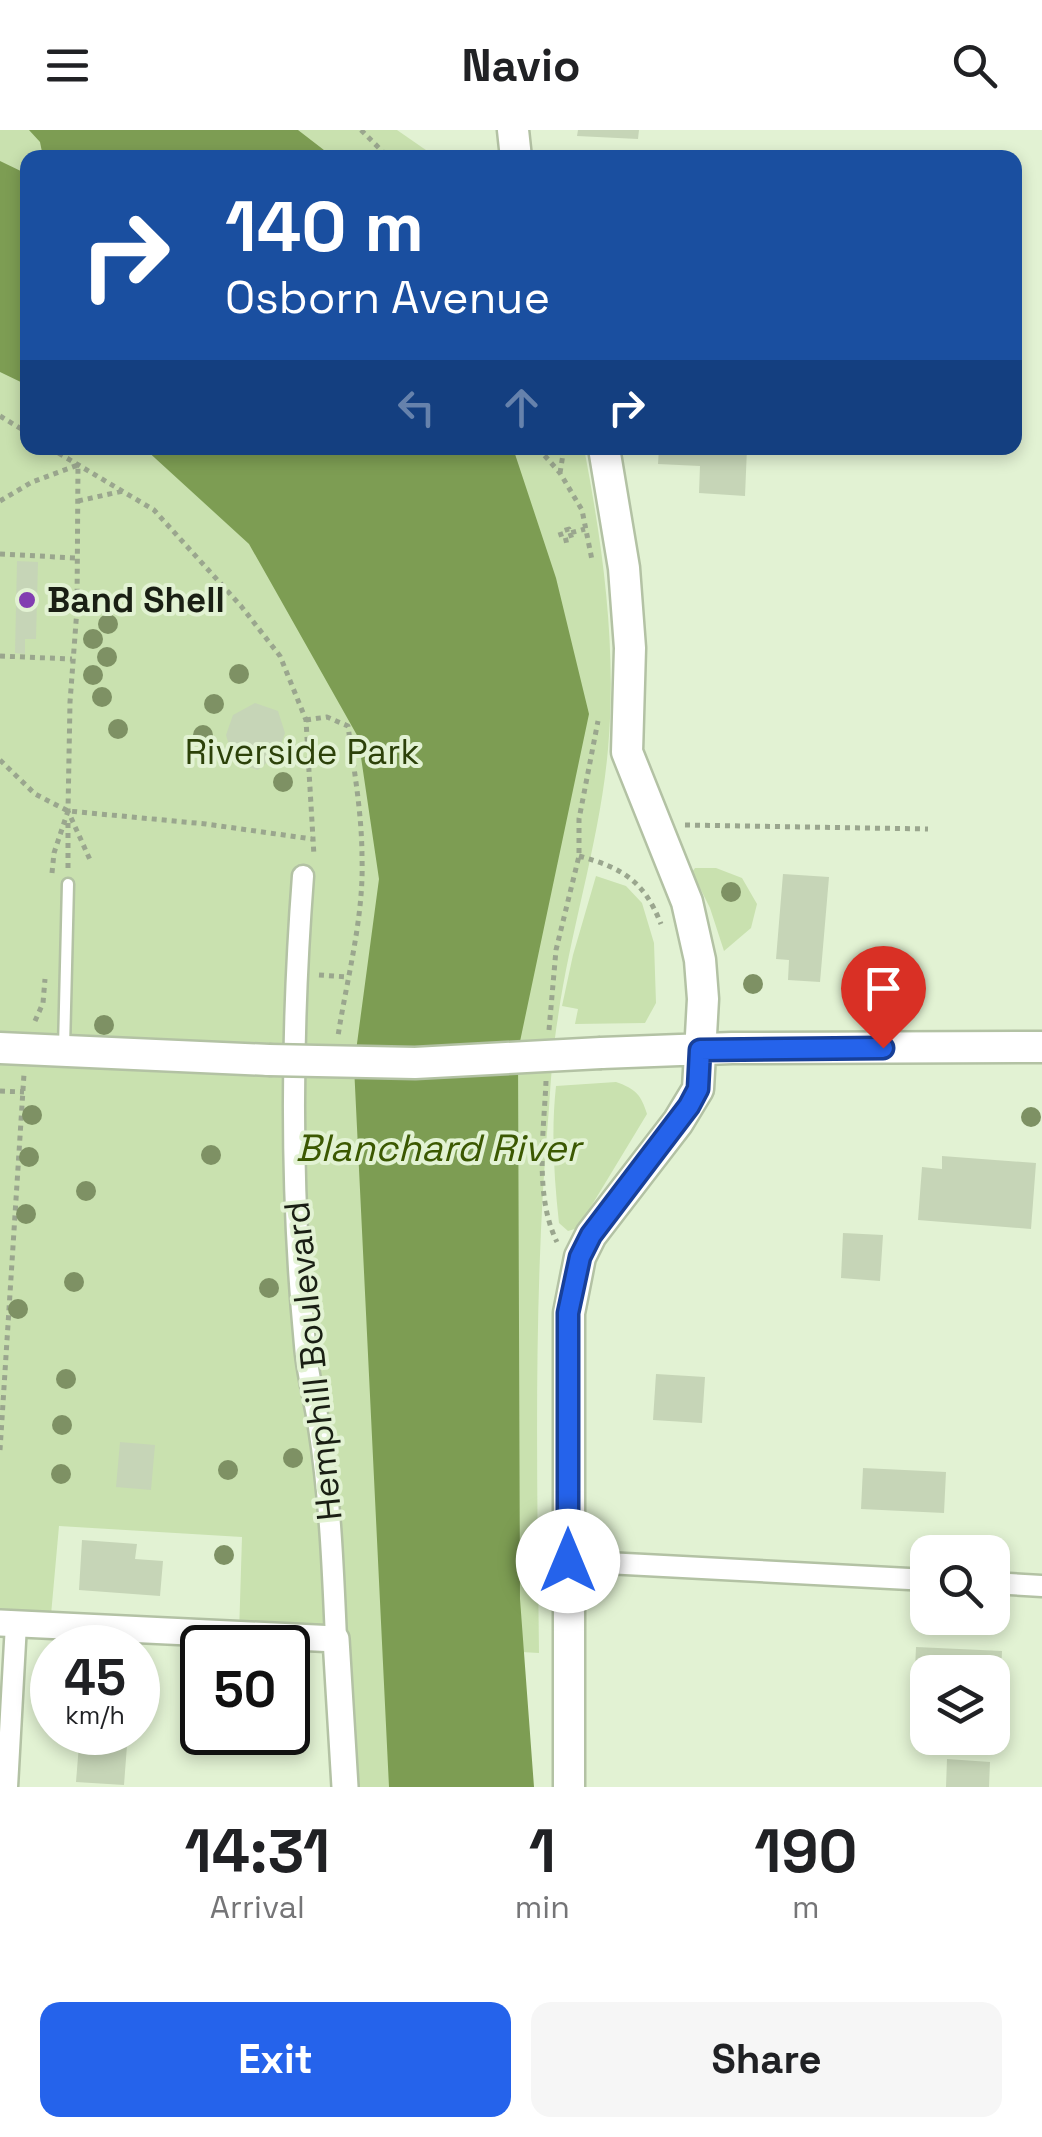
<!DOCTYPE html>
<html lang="en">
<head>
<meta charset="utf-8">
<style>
  body { margin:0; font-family:"Space Grotesk",sans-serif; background:#f6f6f6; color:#202124; height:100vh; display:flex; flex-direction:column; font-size:38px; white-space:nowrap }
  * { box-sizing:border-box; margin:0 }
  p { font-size:32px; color:#757577 }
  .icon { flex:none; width:55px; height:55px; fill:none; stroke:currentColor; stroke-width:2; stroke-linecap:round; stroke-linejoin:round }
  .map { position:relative; height:1657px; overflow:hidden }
  .details { display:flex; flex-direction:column; background:#fff; flex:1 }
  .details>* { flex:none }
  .top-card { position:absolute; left:20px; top:20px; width:1002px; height:305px; border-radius:20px; box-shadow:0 5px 15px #0003; background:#1a4fa0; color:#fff; overflow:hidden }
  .buttons { position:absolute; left:910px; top:1405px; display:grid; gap:20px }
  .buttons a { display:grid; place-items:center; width:100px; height:100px; border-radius:20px; background:#fff; box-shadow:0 5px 15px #0003; font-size:50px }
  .speed { position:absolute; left:30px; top:1495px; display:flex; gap:20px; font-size:50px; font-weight:700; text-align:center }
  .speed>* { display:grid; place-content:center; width:130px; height:130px; border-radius:50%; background:#fff; box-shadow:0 5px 15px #0003; line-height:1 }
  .speed small { font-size:25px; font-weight:400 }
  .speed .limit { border:5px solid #111; border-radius:15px; background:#fff; color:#111 }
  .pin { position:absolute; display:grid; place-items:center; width:85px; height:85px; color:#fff; margin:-102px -42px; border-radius:50% 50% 50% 0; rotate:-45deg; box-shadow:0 0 10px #0007 }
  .pin .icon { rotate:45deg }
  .me { position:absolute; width:110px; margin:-55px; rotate:0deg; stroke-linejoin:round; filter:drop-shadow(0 0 8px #0008) }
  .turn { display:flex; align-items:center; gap:35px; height:210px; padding:0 40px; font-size:45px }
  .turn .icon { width:130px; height:130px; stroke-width:2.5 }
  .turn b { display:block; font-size:70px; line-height:85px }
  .lanes { display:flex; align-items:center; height:95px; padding:0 40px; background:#0003; justify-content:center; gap:50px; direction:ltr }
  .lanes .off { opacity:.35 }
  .eta { display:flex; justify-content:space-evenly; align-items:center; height:170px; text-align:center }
  .eta b { font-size:60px; font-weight:800; line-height:70px }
  .primary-button { display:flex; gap:20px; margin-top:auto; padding:20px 40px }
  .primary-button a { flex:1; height:115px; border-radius:20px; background:#2563eb; color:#fff; font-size:40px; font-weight:800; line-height:115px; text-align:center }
  .primary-button a+a { background:#f6f6f6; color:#202124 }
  header { display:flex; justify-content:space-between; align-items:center; height:130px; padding:0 40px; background:#fff; font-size:45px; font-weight:800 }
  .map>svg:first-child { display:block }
  .green { fill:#c9e1af }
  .water { fill:#7d9d53 }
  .building { fill:#c6d5b7 }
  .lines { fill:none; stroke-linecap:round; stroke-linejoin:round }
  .service-casing { stroke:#b3c2a4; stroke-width:15 }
  .minor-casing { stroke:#b3c2a4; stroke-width:25 }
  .tertiary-casing { stroke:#b3c2a4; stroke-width:30 }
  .secondary-casing { stroke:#b3c2a4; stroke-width:35 }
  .path { stroke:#9aa68e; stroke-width:5; stroke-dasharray:5 5; stroke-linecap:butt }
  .service { stroke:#fff; stroke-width:10 }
  .minor { stroke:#fff; stroke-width:20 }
  .tertiary { stroke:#fff; stroke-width:25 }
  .secondary { stroke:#fff; stroke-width:30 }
  .secondary-bridge-casing { stroke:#b3c2a4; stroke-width:35; stroke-linecap:butt }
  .secondary-bridge { stroke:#fff; stroke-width:30 }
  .tree { fill:#7e9164 }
  .route-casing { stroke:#184099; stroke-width:25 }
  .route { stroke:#2563eb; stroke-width:18 }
  .poi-dot { fill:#823eb1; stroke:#e2f2d3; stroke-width:4 }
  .labels { text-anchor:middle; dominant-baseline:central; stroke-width:8; stroke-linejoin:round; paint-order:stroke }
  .poi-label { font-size:35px; font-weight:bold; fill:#1a1f14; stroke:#e2f2d3; text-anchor:start }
  .park-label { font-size:35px; fill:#2c4109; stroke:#e2f2d3 }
  .street-label { font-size:35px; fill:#1a1f14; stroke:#e2f2d3 }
  .water-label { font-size:38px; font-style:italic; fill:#3b5801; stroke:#e2f2d3 }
</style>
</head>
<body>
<header><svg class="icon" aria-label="menu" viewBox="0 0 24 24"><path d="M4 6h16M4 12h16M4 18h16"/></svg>Navio<svg class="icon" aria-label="search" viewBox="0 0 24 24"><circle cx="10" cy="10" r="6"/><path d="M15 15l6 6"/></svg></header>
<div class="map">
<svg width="1042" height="1657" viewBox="0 0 1042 1657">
  <rect width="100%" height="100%" fill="#e2f2d3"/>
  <path class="green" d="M0,0H397L436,27L28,28V318H584C603,417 617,518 608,619C600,710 571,797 558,887C553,917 551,948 549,978C533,1159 537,1341 539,1523L453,1518L463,1657H345L336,1509L239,1504L242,1407L59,1396L50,1496L0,1493Z
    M695,738H716L742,748L757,774L751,798L724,821L710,778L692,742Z
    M596,746L626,756L642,773L654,813L656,873L645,893L575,894L578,879L562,876L573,825Z
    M616,952C636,959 641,965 647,984L578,1098L568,1101L559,1093C554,1047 551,1002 556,956Z"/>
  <path class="water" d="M29,0H298L333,27H43L40,12Z
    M0,31L27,44V255L0,242Z
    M144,318H513L556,448L589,584L518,921L520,1469L534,1657H389L354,936L379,749L358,607L249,414Z"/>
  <path class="building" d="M578,0H639L638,9L577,6Z
    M659,318H747L745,366L699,363L700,336L658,334Z
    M17,431L38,432L36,509H25V524L15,523Z
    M255,573L278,581L285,603L278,623L258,640L234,632L226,605L233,585Z
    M783,744L829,747L820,852L788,850L789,830L776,829Z
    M942,1026L1036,1033L1031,1099L918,1090L922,1037L942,1039Z
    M843,1103L883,1105L880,1151L841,1148Z
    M656,1244L705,1247L702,1293L653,1290Z
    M120,1312L155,1315L151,1360L116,1357Z
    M863,1338L946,1342L944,1383L861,1379Z
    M82,1410L137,1414L135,1429L163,1431L160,1466L79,1460Z
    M916,1517L1002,1521L1000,1567H992V1542H928V1563H914Z
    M80,1602H128L124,1655L76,1652Z
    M947,1629L990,1632L989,1657H946Z"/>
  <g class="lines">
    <g class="service-casing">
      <path id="service" d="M64,918L68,754"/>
    </g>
    <g class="minor-casing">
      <path id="minor" d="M303,746C291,903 290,1058 305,1215C307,1243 315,1270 319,1297C330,1367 333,1438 336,1509
        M568,1431L928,1450
        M992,1453L1042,1456
        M7,1657L16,1494"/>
    </g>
    <g class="tertiary-casing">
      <path id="tertiary" d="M0,1493L336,1509L345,1657"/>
    </g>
    <g class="secondary-casing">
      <path id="secondary" d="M513,0L516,28
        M0,918L269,930
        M601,923L732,918L1042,917
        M569,1657V1183L580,1127L591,1105L678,992L698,959L703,869L700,830L687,772L627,622L630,518L624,438L604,318"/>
    </g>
    <path class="path" d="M361,0L389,28
      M0,286L28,303
      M50,318L154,380L241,476L280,526L306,590L314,726
      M538,318L560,343L582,380L592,430
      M560,343L564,318
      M0,371L32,352L78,335L77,479L70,572L68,681L91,732
      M78,371L123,361
      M570,403L572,409L563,411L560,402L569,399L570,403L585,399
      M0,424L76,428
      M0,526L72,529
      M306,590L327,587L348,596C354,640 362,684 362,728C364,787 347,848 338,906
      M0,630L35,664L68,681L206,694L312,709
      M685,695L928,699
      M579,726C623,738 644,751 661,794
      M68,738V689
      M52,743L54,723L68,681
      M319,845L348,847
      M35,891L43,873L45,849
      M549,900L556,820L579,726V689L598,591
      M546,951C544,1001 534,1066 557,1112
      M0,961L24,962
      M0,1320L24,944"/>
    <use href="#service" class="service"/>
    <use href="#minor" class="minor"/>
    <use href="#tertiary" class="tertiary"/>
    <use href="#secondary" class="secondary"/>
    <g class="secondary-bridge-casing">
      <path id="secondary-bridge" d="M269,930L415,933L601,923"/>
    </g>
    <use href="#secondary-bridge" class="secondary-bridge"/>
  </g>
  <g class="tree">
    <circle cx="108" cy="494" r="10"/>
    <circle cx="93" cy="509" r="10"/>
    <circle cx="107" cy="527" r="10"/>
    <circle cx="239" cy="544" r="10"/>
    <circle cx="93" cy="545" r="10"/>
    <circle cx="102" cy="567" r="10"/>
    <circle cx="214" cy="574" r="10"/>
    <circle cx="118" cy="599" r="10"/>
    <circle cx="203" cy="605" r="10"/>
    <circle cx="283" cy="652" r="10"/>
    <circle cx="731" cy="762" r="10"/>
    <circle cx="753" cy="854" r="10"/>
    <circle cx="104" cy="895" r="10"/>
    <circle cx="32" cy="985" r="10"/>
    <circle cx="1031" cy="987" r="10"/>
    <circle cx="211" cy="1025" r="10"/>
    <circle cx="29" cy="1027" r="10"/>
    <circle cx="86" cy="1061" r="10"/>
    <circle cx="26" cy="1084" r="10"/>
    <circle cx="74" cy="1152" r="10"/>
    <circle cx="269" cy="1158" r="10"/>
    <circle cx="18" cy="1179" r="10"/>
    <circle cx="66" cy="1249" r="10"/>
    <circle cx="62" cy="1295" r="10"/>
    <circle cx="293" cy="1328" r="10"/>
    <circle cx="228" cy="1340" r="10"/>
    <circle cx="61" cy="1344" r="10"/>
    <circle cx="224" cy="1425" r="10"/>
  </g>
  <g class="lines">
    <g class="route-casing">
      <path id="route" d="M568,1431V1183L580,1127L591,1105L689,976L698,959L700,920L883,918"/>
    </g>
    <use href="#route" class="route"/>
  </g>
  <circle class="poi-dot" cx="27" cy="470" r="10"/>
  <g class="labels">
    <g class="poi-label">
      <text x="47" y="470">Band Shell</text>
    </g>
    <g class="park-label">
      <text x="302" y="622">Riverside Park</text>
    </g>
    <g class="street-label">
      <text transform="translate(313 1231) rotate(-96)">Hemphill Boulevard</text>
    </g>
    <g class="water-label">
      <text x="438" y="1018">Blanchard River</text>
    </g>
  </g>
</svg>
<div class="buttons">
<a><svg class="icon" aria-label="search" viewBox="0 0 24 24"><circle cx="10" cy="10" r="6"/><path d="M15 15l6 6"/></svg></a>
<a><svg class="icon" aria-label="layers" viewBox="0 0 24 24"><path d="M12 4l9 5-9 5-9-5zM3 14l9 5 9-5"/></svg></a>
</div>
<div class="speed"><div>45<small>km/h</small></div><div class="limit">50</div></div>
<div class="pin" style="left:883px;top:918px;background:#d93025"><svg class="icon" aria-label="arrive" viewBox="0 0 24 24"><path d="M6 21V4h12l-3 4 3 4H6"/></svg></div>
<svg class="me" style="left:568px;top:1431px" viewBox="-20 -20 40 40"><circle r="19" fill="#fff"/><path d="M0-13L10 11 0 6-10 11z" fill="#2563eb"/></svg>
<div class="top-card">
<div class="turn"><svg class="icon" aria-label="right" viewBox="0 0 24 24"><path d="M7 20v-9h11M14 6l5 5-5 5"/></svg><div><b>140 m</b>Osborn Avenue</div></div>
<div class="lanes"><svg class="icon off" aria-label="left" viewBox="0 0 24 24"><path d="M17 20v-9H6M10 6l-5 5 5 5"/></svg><svg class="icon off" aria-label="ahead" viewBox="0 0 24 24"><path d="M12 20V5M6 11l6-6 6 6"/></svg><svg class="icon" aria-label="right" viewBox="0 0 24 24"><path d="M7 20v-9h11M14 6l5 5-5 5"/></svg></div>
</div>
</div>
<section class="details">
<div class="eta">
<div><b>14:31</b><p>Arrival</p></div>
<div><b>1</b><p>min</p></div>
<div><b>190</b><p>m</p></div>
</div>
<div class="primary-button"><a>Exit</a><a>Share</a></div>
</section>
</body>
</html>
